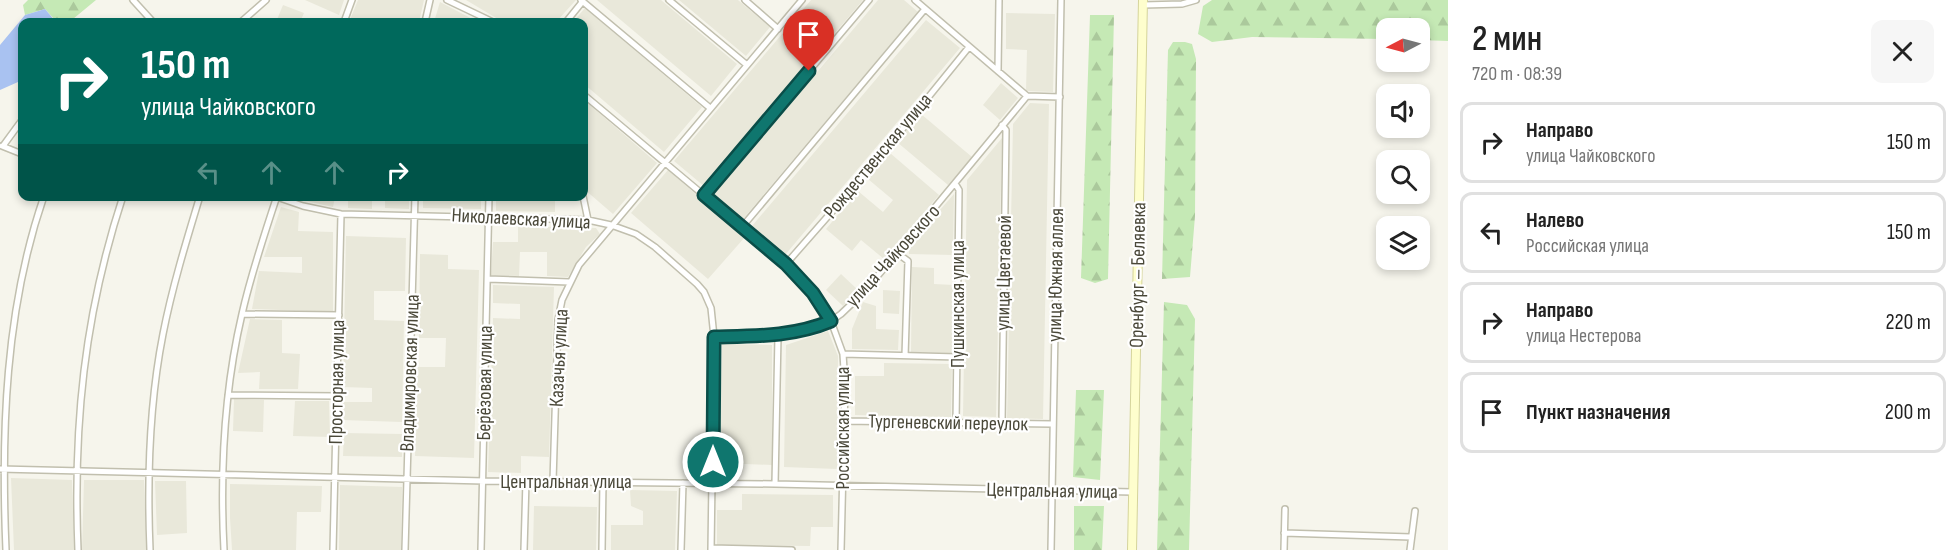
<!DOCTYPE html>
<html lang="ru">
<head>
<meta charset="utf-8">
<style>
  body { margin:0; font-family:"Sofia Sans Condensed",sans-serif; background:#f6f6f6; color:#222; height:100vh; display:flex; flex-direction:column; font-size:22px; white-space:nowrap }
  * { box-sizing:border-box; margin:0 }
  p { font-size:20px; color:#767676 }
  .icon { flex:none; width:33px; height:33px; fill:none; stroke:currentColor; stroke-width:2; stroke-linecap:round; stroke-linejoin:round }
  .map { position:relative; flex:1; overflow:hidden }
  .drawer { display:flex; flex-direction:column; background:#fff; width:510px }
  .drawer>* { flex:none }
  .top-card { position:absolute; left:18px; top:18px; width:570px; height:183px; border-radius:12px; box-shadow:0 3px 9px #0003; background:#00695c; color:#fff; overflow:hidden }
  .needle { width:39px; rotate:264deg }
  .tools { position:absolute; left:1376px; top:18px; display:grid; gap:12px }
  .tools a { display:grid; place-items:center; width:54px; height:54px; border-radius:12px; background:#fff; box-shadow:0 3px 9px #0003; font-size:30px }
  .pin { position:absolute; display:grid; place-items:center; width:51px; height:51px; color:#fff; margin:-62px -26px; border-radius:50% 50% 50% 0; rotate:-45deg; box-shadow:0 0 6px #0007 }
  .pin .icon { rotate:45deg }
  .me { position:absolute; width:66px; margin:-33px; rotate:0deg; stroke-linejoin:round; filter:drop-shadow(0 0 4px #0008) }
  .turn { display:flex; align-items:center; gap:21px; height:126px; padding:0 24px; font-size:27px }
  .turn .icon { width:78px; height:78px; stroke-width:2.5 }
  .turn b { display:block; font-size:42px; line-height:51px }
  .lanes { display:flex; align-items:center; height:57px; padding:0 24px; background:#0003; justify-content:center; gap:30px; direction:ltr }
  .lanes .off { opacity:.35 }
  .round { display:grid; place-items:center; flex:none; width:63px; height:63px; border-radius:12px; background:#f6f6f6 }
  .summary { display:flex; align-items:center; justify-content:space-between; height:102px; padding:0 24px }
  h1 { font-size:36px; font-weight:600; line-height:45px }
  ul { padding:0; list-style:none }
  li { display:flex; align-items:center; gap:18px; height:81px; margin:0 12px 9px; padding:0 12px; border:3px solid #e0e0e0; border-radius:12px }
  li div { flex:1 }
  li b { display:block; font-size:22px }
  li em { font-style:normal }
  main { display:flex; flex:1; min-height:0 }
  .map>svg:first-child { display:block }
  .residential { fill:#e9e8da }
  .forest { fill:url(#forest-firs) }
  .water { fill:#a9c2f1 }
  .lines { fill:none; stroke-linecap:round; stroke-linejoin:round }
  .street-casing { stroke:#c1bfae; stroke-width:8 }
  .secondary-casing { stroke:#d5d49b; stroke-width:10 }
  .street { stroke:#fff; stroke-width:5 }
  .secondary { stroke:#fefecd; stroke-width:8 }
  .route-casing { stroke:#0a4d48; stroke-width:15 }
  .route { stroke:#0f766e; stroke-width:10 }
  .labels { text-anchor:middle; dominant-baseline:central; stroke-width:4.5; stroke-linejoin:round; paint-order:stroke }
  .street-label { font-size:20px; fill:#4a4839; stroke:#fff }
</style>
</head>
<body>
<main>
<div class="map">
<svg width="1448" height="550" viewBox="0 0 1448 550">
  <defs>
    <pattern id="forest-firs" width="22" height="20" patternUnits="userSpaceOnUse" patternTransform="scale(1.5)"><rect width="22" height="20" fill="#c5e9b5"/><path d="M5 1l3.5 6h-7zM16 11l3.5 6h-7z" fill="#abc99c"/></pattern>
  </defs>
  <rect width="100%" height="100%" fill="#f6f5ec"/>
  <path class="residential" d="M305,0H344L339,15Z
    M358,0H424L419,22H349Z
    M466,0H576L556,22H503Z
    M597,0H661L737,64L711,96Z
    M679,0H738L770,27L746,56Z
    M811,0H863L705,187L674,161Z
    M878,0H904L918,12L743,219L714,194Z
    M440,2L478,22H434Z
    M283,5L304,13L300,22H276Z
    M585,8L702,107L664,152L584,84V22H573Z
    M1006,13L1055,14L1053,92L1026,91L1027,50L1006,49Z
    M926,20L960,48L785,255L752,226Z
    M1001,83L1018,98L1000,120L983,105Z
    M584,100L657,163L613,214L584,189Z
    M1030,103L1049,104L1043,419L1007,418L1013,124Z
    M921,114L972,157L948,185L897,142Z
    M1002,138L996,417L963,416L967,180Z
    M890,153L939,195L884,259L861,240L852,251L826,229L858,191L883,212L893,200L868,179Z
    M668,170L745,237L708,279L631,213Z
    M954,194L953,255L909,254V245Z
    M289,197L335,196V197L333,207Z
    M348,197H372V209L348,208Z
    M385,197H409V209L385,208Z
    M481,197V209L423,208V197Z
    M496,197H555V212L496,211Z
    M281,207L299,212L298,231L333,232V312L252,309L259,271L302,273V257H264Z
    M518,226L596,228L600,234L586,247L568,277L547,276V252H520L519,276L491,275L493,242H518Z
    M346,236L406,238L405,291H374V320L404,321L402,422L342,420V402H372V388L343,387Z
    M420,254L448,255V269L479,270L474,458L415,456L417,367H445L446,338H419Z
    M912,267L934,268V284L954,285L953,353L911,352Z
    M841,274L858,290L843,306L826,290Z
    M493,285L554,287L549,457L521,456V473L488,472L493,318L520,319V304L493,303Z
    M883,290L900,291L899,314L883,313Z
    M863,302L876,306V329L899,330L898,350L852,349V329Z
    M250,319L282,320V353L300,354L298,389H259L260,372L238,373Z
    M828,331L838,356L837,469L784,467L786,345Z
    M722,344L772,345V465L719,463Z
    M884,363L952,364L951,417L855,415V376H884Z
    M234,399L264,400L263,432L233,431Z
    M295,401H329L330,437L293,436Z
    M344,433L402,434V457L343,456Z
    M11,478L72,480L74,550H14Z
    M84,480H144L146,550H82Z
    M155,481H186L187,533L157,535Z
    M230,484L322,486L321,512H297L296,550H232L230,518Z
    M340,485L402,487L401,550H339Z
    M630,490L677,491L675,550H611V525H643V511L631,506Z
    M742,494L833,495V527H811L810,546L717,545V510H742Z
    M534,506L597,507L596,550H533Z"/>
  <path class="forest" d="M28,0H96L73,19L56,21L45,9L25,15L23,5Z
    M1212,0H1448V41L1419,40V28H1386V39L1252,37L1212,42L1198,34L1203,6Z
    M1090,15H1114L1108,279L1095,283L1081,278Z
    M1173,42H1185L1192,44L1196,59L1195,216L1190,277L1162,279L1168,50Z
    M1164,302L1187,305L1195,319L1189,550H1157Z
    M1076,390H1104L1100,480L1073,477Z
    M1074,506H1104L1102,550H1074Z"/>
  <path class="water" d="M45,9L56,22H22V77L18,82L0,90V45L25,15Z"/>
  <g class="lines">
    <g class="street-casing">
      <path id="street" d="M133,0L153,22
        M447,0L493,22
        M581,0L710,108
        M669,0L747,65
        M745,0L778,29
        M915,0L1027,96L1060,97
        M1143,5L1182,4L1196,0
        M241,22L266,0
        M344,22L352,0
        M425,22L430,0
        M566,22L583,1
        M998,71L999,0
        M584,95L786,264L813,293L831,321L843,354L845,385L841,550
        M2,146L22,154
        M3,146L22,120
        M956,185L959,190L956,423
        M704,195L869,0
        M274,196L303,206L341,214L588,220L611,225L636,234L655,247L697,284L704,292L711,308L714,337L711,550
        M583,196L588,220
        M742,227L925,9
        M897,253L908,261L905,356
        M786,264L879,158L969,47
        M488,279L569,282
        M242,314L339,315
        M714,337L778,336L817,327L831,321L841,314L864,292L897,253L1027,96
        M843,354L958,357
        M228,395L337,396
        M844,421L1052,424
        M1002,423L1006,130L1002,125
        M0,469L484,481L775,484L1133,492
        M553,481L558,320L562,300L579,265L802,0
        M775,484L778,336
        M1284,533L1411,537
        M711,548L792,550
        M6,550C1,432 5,309 44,196
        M78,550C73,426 84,315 123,196
        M150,550C147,478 149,405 163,334C172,288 186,242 200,196
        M224,550C220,472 224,391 242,314C251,274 264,235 277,196
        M333,550L341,214
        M405,550L415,196
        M481,550L489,196
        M524,550L526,481
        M602,550L603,482
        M681,550L683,483
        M1051,550L1061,0
        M1284,550L1285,509
        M1410,550L1415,511"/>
    </g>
    <g class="secondary-casing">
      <path id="secondary" d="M1132,550L1143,0"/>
    </g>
    <use href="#street" class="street"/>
    <use href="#secondary" class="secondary"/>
  </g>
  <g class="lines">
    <g class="route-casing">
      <path id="route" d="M713,462L714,337C754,336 793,337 831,321L813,293L786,264L704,195L809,71"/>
    </g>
    <use href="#route" class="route"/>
  </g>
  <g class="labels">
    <g class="street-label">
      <text transform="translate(878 156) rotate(-50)">Рождественская улица</text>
      <text transform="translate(521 219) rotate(3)">Николаевская улица</text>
      <text transform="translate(893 256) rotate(-48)">улица Чайковского</text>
      <text transform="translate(1004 273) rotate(-89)">улица Цветаевой</text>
      <text transform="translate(1056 275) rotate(-89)">улица Южная аллея</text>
      <text transform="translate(1138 275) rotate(-89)">Оренбург – Беляевка</text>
      <text transform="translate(958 304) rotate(-90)">Пушкинская улица</text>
      <text transform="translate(559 358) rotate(-87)">Казачья улица</text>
      <text transform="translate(410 373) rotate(-88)">Владимировская улица</text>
      <text transform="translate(337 382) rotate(-89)">Просторная улица</text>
      <text transform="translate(485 383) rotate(-89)">Берёзовая улица</text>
      <text transform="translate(948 423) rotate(1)">Тургеневский переулок</text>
      <text transform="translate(843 428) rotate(-90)">Российская улица</text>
      <text x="566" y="482">Центральная улица</text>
      <text transform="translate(1052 491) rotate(1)">Центральная улица</text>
    </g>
  </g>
</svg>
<div class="tools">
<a><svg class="needle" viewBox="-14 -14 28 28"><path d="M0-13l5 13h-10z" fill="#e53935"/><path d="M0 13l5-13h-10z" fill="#767676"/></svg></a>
<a><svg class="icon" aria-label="sound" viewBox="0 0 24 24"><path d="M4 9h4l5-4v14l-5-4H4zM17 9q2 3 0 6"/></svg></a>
<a><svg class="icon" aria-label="search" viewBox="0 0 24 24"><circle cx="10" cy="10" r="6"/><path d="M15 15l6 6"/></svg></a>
<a><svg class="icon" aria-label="layers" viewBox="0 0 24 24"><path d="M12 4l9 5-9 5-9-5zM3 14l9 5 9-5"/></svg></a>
</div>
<div class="pin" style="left:809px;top:71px;background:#d93025"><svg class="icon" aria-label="arrive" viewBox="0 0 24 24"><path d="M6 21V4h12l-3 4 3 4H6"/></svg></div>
<svg class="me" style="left:713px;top:462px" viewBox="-20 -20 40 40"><circle r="17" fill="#0f766e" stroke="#fff" stroke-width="3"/><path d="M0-11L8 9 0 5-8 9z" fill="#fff"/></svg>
<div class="top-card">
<div class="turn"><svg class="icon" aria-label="right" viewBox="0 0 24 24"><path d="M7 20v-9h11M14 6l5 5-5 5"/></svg><div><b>150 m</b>улица Чайковского</div></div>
<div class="lanes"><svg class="icon off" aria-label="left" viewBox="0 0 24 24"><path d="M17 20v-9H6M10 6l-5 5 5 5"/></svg><svg class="icon off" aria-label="ahead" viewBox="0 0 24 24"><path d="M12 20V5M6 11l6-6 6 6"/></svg><svg class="icon off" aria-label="ahead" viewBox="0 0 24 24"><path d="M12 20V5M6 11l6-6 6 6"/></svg><svg class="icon" aria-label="right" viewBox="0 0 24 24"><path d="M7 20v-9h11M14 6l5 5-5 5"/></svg></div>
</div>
</div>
<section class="drawer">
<div class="summary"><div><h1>2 мин</h1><p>720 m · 08:39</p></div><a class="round"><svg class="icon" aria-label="close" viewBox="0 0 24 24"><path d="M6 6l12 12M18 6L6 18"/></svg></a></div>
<ul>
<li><svg class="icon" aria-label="right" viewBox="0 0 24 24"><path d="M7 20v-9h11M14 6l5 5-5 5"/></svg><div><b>Направо</b><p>улица Чайковского</p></div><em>150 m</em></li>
<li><svg class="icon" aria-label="left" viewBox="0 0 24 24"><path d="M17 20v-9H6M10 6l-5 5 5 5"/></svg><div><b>Налево</b><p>Российская улица</p></div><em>150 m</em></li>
<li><svg class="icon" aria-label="right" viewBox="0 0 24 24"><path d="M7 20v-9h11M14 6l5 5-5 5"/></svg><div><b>Направо</b><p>улица Нестерова</p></div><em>220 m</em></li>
<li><svg class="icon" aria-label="arrive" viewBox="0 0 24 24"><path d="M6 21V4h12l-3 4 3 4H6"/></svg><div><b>Пункт назначения</b></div><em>200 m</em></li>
</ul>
</section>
</main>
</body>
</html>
